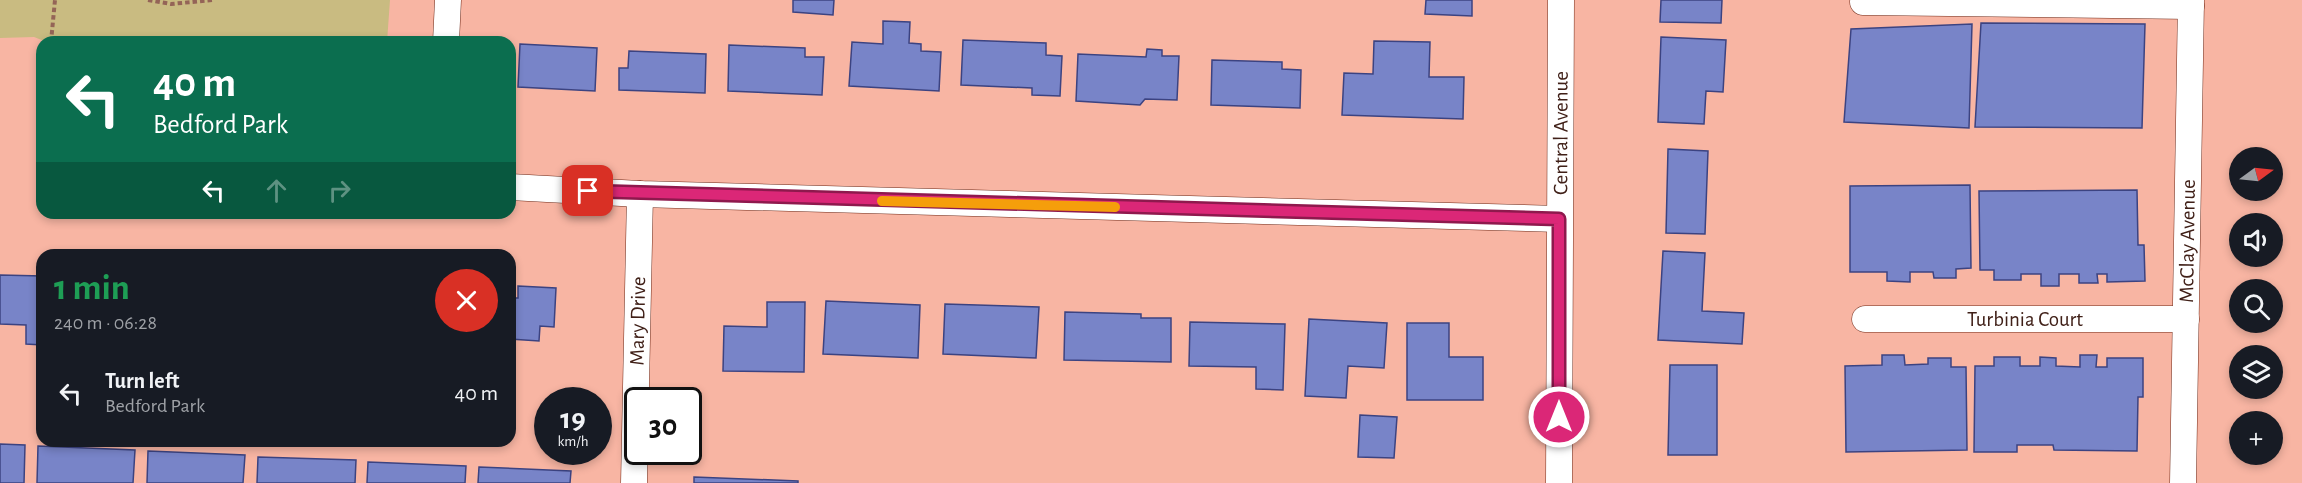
<!DOCTYPE html>
<html lang="en">
<head>
<meta charset="utf-8">
<style>
  body { margin:0; font-family:"Alegreya Sans",sans-serif; background:#20242c; color:#f1f3f6; height:100vh; display:flex; flex-direction:column; font-size:22px; white-space:nowrap }
  * { box-sizing:border-box; margin:0 }
  p { font-size:20px; color:#9ea1a6 }
  .icon { flex:none; width:33px; height:33px; fill:none; stroke:currentColor; stroke-width:2; stroke-linecap:round; stroke-linejoin:round }
  .map { position:relative; flex:1; overflow:hidden }
  .drawer { position:absolute; left:36px; top:249px; width:480px; height:198px; display:flex; flex-direction:column; background:#171b24; border-radius:18px; box-shadow:0 3px 9px #0003 }
  .drawer>* { flex:none }
  .banner { position:absolute; left:36px; top:36px; width:480px; height:183px; border-radius:18px; box-shadow:0 3px 9px #0003; background:#0b6e4f; color:#fff; overflow:hidden }
  .needle { width:39px; rotate:75deg }
  .fabs { position:absolute; left:2229px; top:147px; display:grid; gap:12px }
  .fabs a { display:grid; place-items:center; width:54px; height:54px; border-radius:50%; background:#171b24; box-shadow:0 3px 9px #0003; font-size:30px }
  .speed { position:absolute; left:534px; top:387px; display:flex; gap:12px; font-size:30px; font-weight:700; text-align:center }
  .speed>* { display:grid; place-content:center; width:78px; height:78px; border-radius:50%; background:#171b24; box-shadow:0 3px 9px #0003; line-height:1 }
  .speed small { font-size:15px; font-weight:400 }
  .speed .limit { border:3px solid #111; border-radius:9px; background:#fff; color:#111 }
  .pin { position:absolute; display:grid; place-items:center; width:51px; height:51px; color:#fff; margin:-26px; border-radius:12px; box-shadow:0 3px 9px #0006 }
  .me { position:absolute; width:66px; margin:-33px; rotate:0deg; stroke-linejoin:round; filter:drop-shadow(0 0 4px #0008) }
  .turn { display:flex; align-items:center; gap:21px; height:126px; padding:0 18px; font-size:27px }
  .turn .icon { width:78px; height:78px; stroke-width:2.5 }
  .turn b { display:block; font-size:42px; line-height:51px }
  .lanes { display:flex; align-items:center; height:57px; padding:0 18px; background:#0003; justify-content:center; gap:30px; direction:ltr }
  .lanes .off { opacity:.35 }
  .round { display:grid; place-items:center; flex:none; width:63px; height:63px; border-radius:32px; background:#20242c }
  .summary { display:flex; align-items:center; justify-content:space-between; height:102px; padding:0 18px }
  h1 { font-size:36px; font-weight:700; line-height:45px; color:#1e9e55 }
  ul { padding:0; list-style:none }
  li { display:flex; align-items:center; gap:18px; height:84px; padding:0 18px }
  li div { flex:1 }
  li b { display:block; font-size:22px }
  li em { font-style:normal }
  .map>svg:first-child { display:block }
  .green { fill:#c9bb81 }
  .building { fill:#7884c8; stroke:#3c4381; stroke-width:1.5 }
  .lines { fill:none; stroke-linecap:round; stroke-linejoin:round }
  .minor-casing { stroke:#702a18; stroke-width:27 }
  .path { stroke:#946457; stroke-width:4; stroke-dasharray:4.5 3; stroke-linecap:butt }
  .minor { stroke:#fff; stroke-width:26 }
  .route-casing { stroke:#8e194d; stroke-width:15 }
  .route { stroke:#db2777; stroke-width:10 }
  .slow { stroke:#f59e0b; stroke-width:10 }
  .labels { text-anchor:middle; dominant-baseline:central; stroke-width:4.5; stroke-linejoin:round; paint-order:stroke }
  .street-label { font-size:21px; fill:#402018; stroke:#fac7b9 }
</style>
</head>
<body>
<div class="map">
<svg width="2302" height="483" viewBox="0 0 2302 483">
  <rect width="100%" height="100%" fill="#f8b5a3"/>
  <path class="green" d="M0,0H390L387,42H47L34,37L0,38Z"/>
  <path class="building" d="M793,0H834L833,15L793,12Z
    M1426,0H1472V16L1425,14Z
    M1661,0H1722L1721,23L1660,22Z
    M883,21L910,22L909,43L921,44V51L941,52L939,91L849,86L852,42L883,44Z
    M1981,23L2145,24L2142,128L1975,127Z
    M1972,24L1969,128L1844,122L1851,29Z
    M1661,37L1726,40L1723,92L1706,91L1704,124L1658,122Z
    M963,40L1046,43V55L1062,56L1060,96L1032,95V88L961,85Z
    M1374,41L1430,42L1429,77H1464L1463,119L1342,115L1344,73L1373,74Z
    M520,44L597,48L595,91L518,87Z
    M729,45L805,48V57H824L822,95L728,91Z
    M1147,49L1162,50V56H1179L1177,100L1145,99L1140,105L1076,101L1078,54L1146,57Z
    M629,51L706,54L705,93L619,90V68H628Z
    M1212,60L1282,62V69L1301,70L1300,108L1211,105Z
    M1668,149L1708,151L1705,234L1666,233Z
    M1970,185L1971,268L1956,269V278H1934L1933,272H1910V282L1887,281V272H1850V186Z
    M2137,190L2138,245H2144L2145,281L2107,282V274H2097L2098,283H2079V274H2059V286H2041V274H2021V280H1994V270H1980L1979,191Z
    M1663,251L1705,253L1702,311L1744,313L1742,344L1658,340Z
    M0,275L42,276V345L26,344V325L0,324Z
    M518,286L556,288L554,327L540,326L539,341L510,339V298H518Z
    M826,301L920,305L918,358L823,354Z
    M767,302H805L804,372L723,371L724,326L767,327Z
    M945,304L1039,307L1036,358L943,354Z
    M1065,312L1141,314V318H1171V362L1064,360Z
    M1309,319L1387,323L1384,368L1348,366L1346,398L1305,396Z
    M1190,322L1285,324L1283,390L1256,389V367L1189,366Z
    M1407,323H1449V357H1483V400H1407Z
    M1882,355H1904L1905,365L1928,364V358H1951V367H1966L1967,450L1846,452L1845,366L1882,365Z
    M2080,355H2097L2096,367H2107V358H2143V397H2138L2137,451L2054,450L2053,445H2017V452H1974L1975,366H1994V357H2020V366H2040V357L2056,358V366L2080,367Z
    M1670,365H1717V455H1668Z
    M1360,415L1397,417L1394,458L1358,457Z
    M0,444L25,445L24,483H0Z
    M38,446L135,450L133,483H37Z
    M148,451L245,455L243,483H147Z
    M258,457L356,460L355,483H257Z
    M368,462L466,466L465,483H367Z
    M479,467L571,471L570,483H478Z
    M694,477L798,481V483H694Z"/>
  <g class="lines">
    <g class="minor-casing">
      <g id="minor">
        <path d="M1863,2L2191,6"/>
        <path d="M446,42L448,0"/>
        <path d="M510,187L640,194L1559,219"/>
        <path id="s1" d="M1865,319H2186"/>
        <path id="s2" d="M634,483L640,194"/>
        <path id="s3" d="M1559,483L1561,0"/>
        <path id="s4" d="M2183,483L2191,0"/>
      </g>
    </g>
    <path class="path" d="M148,0L171,4L212,0
      M51,42L55,0"/>
    <use href="#minor" class="minor"/>
  </g>
  <g class="lines">
    <g class="route-casing">
      <path id="route" d="M588,191L1559,219V417"/>
    </g>
    <use href="#route" class="route"/>
    <path class="slow" d="M882,201L1115,207"/>
  </g>
  <g class="labels">
    <g class="street-label">
      <text stroke="none"><textPath href="#s3" startOffset="350">Central Avenue</textPath></text>
      <text stroke="none"><textPath href="#s4" startOffset="242">McClay Avenue</textPath></text>
      <text stroke="none"><textPath href="#s1" startOffset="160">Turbinia Court</textPath></text>
      <text stroke="none"><textPath href="#s2" startOffset="162">Mary Drive</textPath></text>
    </g>
  </g>
</svg>
<div class="fabs">
<a><svg class="needle" viewBox="-14 -14 28 28"><path d="M0-13l5 13h-10z" fill="#e53935"/><path d="M0 13l5-13h-10z" fill="#9ea1a6"/></svg></a>
<a><svg class="icon" aria-label="sound" viewBox="0 0 24 24"><path d="M4 9h4l5-4v14l-5-4H4zM17 9q2 3 0 6"/></svg></a>
<a><svg class="icon" aria-label="search" viewBox="0 0 24 24"><circle cx="10" cy="10" r="6"/><path d="M15 15l6 6"/></svg></a>
<a><svg class="icon" aria-label="layers" viewBox="0 0 24 24"><path d="M12 4l9 5-9 5-9-5zM3 14l9 5 9-5"/></svg></a>
<a>+</a>
</div>
<div class="speed"><div>19<small>km/h</small></div><div class="limit">30</div></div>
<div class="pin" style="left:588px;top:191px;background:#d93025"><svg class="icon" aria-label="arrive" viewBox="0 0 24 24"><path d="M6 21V4h12l-3 4 3 4H6"/></svg></div>
<svg class="me" style="left:1559px;top:417px" viewBox="-20 -20 40 40"><circle r="17" fill="#db2777" stroke="#fff" stroke-width="3"/><path d="M0-11L8 9 0 5-8 9z" fill="#fff"/></svg>
<div class="banner">
<div class="turn"><svg class="icon" aria-label="left" viewBox="0 0 24 24"><path d="M17 20v-9H6M10 6l-5 5 5 5"/></svg><div><b>40 m</b>Bedford Park</div></div>
<div class="lanes"><svg class="icon" aria-label="left" viewBox="0 0 24 24"><path d="M17 20v-9H6M10 6l-5 5 5 5"/></svg><svg class="icon off" aria-label="ahead" viewBox="0 0 24 24"><path d="M12 20V5M6 11l6-6 6 6"/></svg><svg class="icon off" aria-label="right" viewBox="0 0 24 24"><path d="M7 20v-9h11M14 6l5 5-5 5"/></svg></div>
</div>
<section class="drawer">
<div class="summary"><div><h1>1 min</h1><p>240 m · 06:28</p></div><a class="round" style="background:#d93025;color:#fff"><svg class="icon" aria-label="close" viewBox="0 0 24 24"><path d="M6 6l12 12M18 6L6 18"/></svg></a></div>
<ul>
<li><svg class="icon" aria-label="left" viewBox="0 0 24 24"><path d="M17 20v-9H6M10 6l-5 5 5 5"/></svg><div><b>Turn left</b><p>Bedford Park</p></div><em>40 m</em></li>
</ul>
</section>
</div>
</body>
</html>
